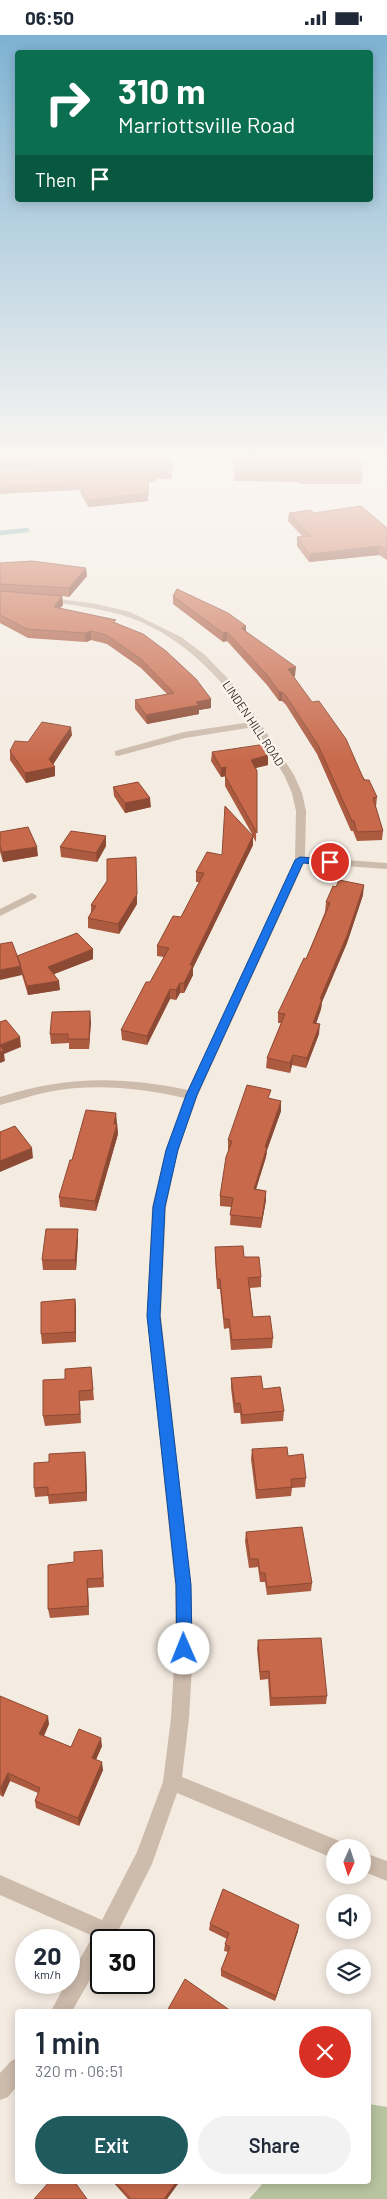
<!DOCTYPE html>
<html lang="en">
<head>
<meta charset="utf-8">
<style>
  body { margin:0; font-family:Barlow,sans-serif; background:#f2f2f3; color:#1f2937; height:100vh; display:flex; flex-direction:column; font-size:19px; white-space:nowrap }
  * { box-sizing:border-box; margin:0 }
  p { font-size:16px; color:#747a83 }
  .icon { flex:none; width:28px; height:28px; fill:none; stroke:currentColor; stroke-width:2; stroke-linecap:round; stroke-linejoin:round }
  .map { position:relative; flex:1; overflow:hidden }
  .details { position:absolute; left:15px; top:1974px; width:356px; height:175px; display:flex; flex-direction:column; background:#fff; border-radius:5px; box-shadow:0 2px 12px #0003 }
  .details>* { flex:none }
  .top-card { position:absolute; left:15px; top:15px; width:358px; height:152px; border-radius:5px; box-shadow:0 2px 12px #0003; background:#0b6e4f; color:#fff; overflow:hidden }
  .needle { width:32px; rotate:183deg }
  .tools { position:absolute; left:326px; top:1804px; display:grid; gap:10px }
  .tools a { display:grid; place-items:center; width:45px; height:45px; border-radius:50%; background:#fff; box-shadow:0 2px 12px #0003; font-size:25px }
  .speed { position:absolute; left:15px; top:1894px; display:flex; gap:10px; font-size:25px; font-weight:700; text-align:center }
  .speed>* { display:grid; place-content:center; width:65px; height:65px; border-radius:50%; background:#fff; box-shadow:0 2px 12px #0003; line-height:1 }
  .speed small { font-size:12px; font-weight:400 }
  .speed .limit { border:2px solid #111; border-radius:8px; background:#fff; color:#111 }
  .pin { position:absolute; display:grid; place-items:center; width:42px; height:42px; color:#fff; margin:-21px; border:2px solid #fff; border-radius:50%; box-shadow:0 1px 5px #0007 }
  .me { position:absolute; width:55px; margin:-28px; rotate:359deg; stroke-linejoin:round; filter:drop-shadow(0 0 4px #0008) }
  .turn { display:flex; align-items:center; gap:18px; height:105px; padding:0 20px; font-size:22px }
  .turn .icon { width:65px; height:65px; stroke-width:2.5 }
  .turn b { display:block; font-size:35px; line-height:42px }
  .then { display:flex; align-items:center; height:48px; padding:0 20px; background:#0003; gap:10px; font-size:19px }
  .round { display:grid; place-items:center; flex:none; width:52px; height:52px; border-radius:26px; background:#f2f2f3 }
  .headline { display:flex; align-items:center; justify-content:space-between; height:85px; padding:0 20px }
  h1 { font-size:30px; font-weight:600; line-height:38px }
  .button { display:flex; gap:10px; margin-top:auto; padding:10px 20px }
  .button a { flex:1; height:58px; border-radius:30px; background:#1f5a5e; color:#fff; font-size:20px; font-weight:600; line-height:58px; text-align:center }
  .button a+a { background:#f2f2f3; color:#1f2937 }
  .status { display:flex; justify-content:space-between; align-items:center; height:35px; padding:0 25px; background:#fff; direction:ltr }
  .status svg { height:14px; fill:currentColor }
  .map>svg:first-child { display:block }
  .green { fill:#b8c4a0 }
  .lines { fill:none; stroke-linecap:round; stroke-linejoin:round }
  .stream { stroke:#7fb0b2; stroke-width:4.5 }
  .street { fill:#cdbbac; fill-rule:evenodd }
  .wall { fill:#ac5a40 }
  .shaded-wall { fill:#8c4a34 }
  .building { fill:#c8694b; stroke:#8c4a34 }
  .route { fill:#1a73e8; stroke:#114b97 }
  .labels { text-anchor:middle; dominant-baseline:central; stroke-width:4.5; stroke-linejoin:round; paint-order:stroke }
  .far-street-label { font-size:12px; fill:#3b302b; stroke:#fbf5ee }
</style>
</head>
<body>
<div class="status"><b>06:50</b><svg viewBox="0 0 49 12"><path d="M0 12V9h3v3zM5 12V6h3v6zM10 12V3h3v9zM15 12V0h3v12zM26 1h20v11H26zM47 4h2v5h-2z"/></svg></div>
<div class="map">
<svg width="387" height="2164" viewBox="0 0 387 2164">
  <rect width="100%" height="100%" fill="#f4ebe1"/>
  <path class="green" d="M369,2069L387,2072V2164H249L265,2146H369Z"/>
  <g class="lines">
    <path class="stream" d="M0,498L27,495"/>
    <path class="street" d="M154,424L250,425L253,427L250,429L157,427Z
      M345,426L387,427V431L343,429L342,428Z
      M44,562L97,569L130,577L181,602L205,620L238,654L294,740L302,758L306,776L305,822L387,828V834L304,828L198,1060L178,1115L166,1172L161,1281L191,1550L193,1614L189,1683L182,1742L342,1807L344,1812H335V1824L177,1758L152,1829L114,1904L101,1905V1926L72,1976H51L66,1948H69V1943L93,1901L0,1860V1840L102,1885L137,1817L163,1747L171,1683L175,1614V1550L147,1281L152,1172L166,1115L185,1063C140,1053 94,1048 48,1057C32,1060 16,1066 0,1070V1062C66,1041 121,1041 188,1055L295,825L296,776L292,758L284,740L254,692L185,703L118,721L115,720V716L184,697L251,687C220,640 178,597 122,580C97,573 72,570 47,566H44Z
      M32,858L37,861L36,863L0,881V874Z
      M362,1817L387,1826V1846L362,1836Z
      M18,2023V2050L8,2062L0,2065V2038L11,2026Z"/>
  </g>
  <path class="wall" d="M235,424H358L362,441L361,449H299V447L234,446Z
    M173,429L171,444H156V447H149L148,466L88,472L79,455L0,459V434Z
    M289,478H314L387,493V525L379,520L309,527L297,511V502H303L288,486Z
    M0,528L87,541L69,562L62,561L63,570L60,573L116,588L211,664V673L199,675V679L147,689L135,674V665L167,659L141,633L107,609L91,605L86,607L28,603L0,588Z
    M173,561L246,596L295,641L294,642L377,762L376,772L383,796L382,805L357,806L353,796H351L317,719L286,670L282,666H279L267,650L227,606L223,607L173,569Z
    M72,700L53,729L55,732V741L26,748L10,725V716L28,707Z
    M212,717L268,720V730L256,733L257,736L256,807L253,802V810L193,933V940L184,958H180L176,965L170,964L147,1010L122,1005L121,995L150,947L164,922L157,921V911L181,882L199,847H196V837L252,799L225,751V741L221,742L211,726Z
    M113,752L151,772L125,778L114,761Z
    M0,797L38,821L3,827L0,817Z
    M106,811L97,827L61,822L60,812Z
    M107,846L137,869L119,899L88,893V883L91,877V870Z
    M363,860L347,908L322,967L321,974L316,988L319,999L306,1033L292,1030L290,1038L266,1033L267,1023L281,988H278V978L306,924L325,877L326,867Z
    M93,914V924L54,939L60,955L28,960L22,940L17,922Z
    M91,986L89,1014H69V1008L51,1009L50,999Z
    M270,1064L281,1066V1076L267,1115L266,1122L256,1154L266,1156V1165L261,1193L230,1190L231,1172L220,1171V1161L229,1115H228V1105Z
    M116,1078V1089H117L118,1099L96,1176L60,1172L59,1162L72,1125Z
    M78,1204L76,1235H43L42,1225Z
    M215,1212L244,1222L261,1242V1252L250,1253L253,1282L273,1303L272,1313L231,1315L229,1293L224,1294L220,1254H217L215,1222Z
    M75,1264L76,1274V1307L42,1309L41,1299Z
    M91,1332L94,1365L80,1366L81,1388L45,1391L43,1381L65,1344Z
    M231,1343L263,1354L284,1376L283,1386L241,1389L240,1378H234L231,1353Z
    M252,1414L288,1421L306,1443L305,1452L292,1453L291,1461L256,1464L251,1424Z
    M86,1426L87,1466L49,1469L48,1461L35,1462L34,1453L49,1427Z
    M246,1497L312,1548L311,1556L267,1560L265,1547H260L258,1532L249,1533L245,1506Z
    M102,1515L104,1552L88,1553L89,1580L50,1583L48,1574L74,1527Z
    M258,1605L327,1661L326,1669L270,1671L268,1644L260,1645L257,1614Z
    M0,1661L49,1689L44,1701L71,1712L102,1711L96,1725L103,1735L79,1791L36,1773L35,1766L38,1758L10,1746L3,1762L0,1760Z
    M210,1889L298,1896L275,1966L221,1941V1935L228,1917L224,1916L225,1909L227,1904L209,1895Z
    M112,2146H180L167,2164H128Z"/>
  <path class="shaded-wall" d="M23,424H109L0,433V426Z
    M172,424L173,429L171,444L170,437Z
    M149,440L148,466L88,472V465Z
    M380,511L379,520L309,527V519Z
    M86,533L87,541L69,562V553Z
    M62,561L63,570L54,580V572Z
    M246,591V600L241,593Z
    M91,596V605L86,607L85,598Z
    M227,597V606L223,607V598Z
    M296,632L295,641L288,643V634Z
    M279,657H282V666H279Z
    M211,664V673L199,675V679L147,689L146,680L196,667Z
    M71,692L72,700L51,733L55,732V741L26,748L25,738L49,724Z
    M268,720V730L251,734V725Z
    M226,732V741L221,742V733Z
    M150,763L151,772L125,778V768Z
    M106,801V811L97,827L96,818Z
    M253,801V810L193,933V940L184,958V948L190,930Z
    M37,812L38,821L3,827L2,817Z
    M364,850L363,860L347,908L322,967L321,974L313,998V988L320,964Z
    M137,859V869L119,899L118,889Z
    M93,914V924L49,941L48,932Z
    M21,931L22,940L0,945V935Z
    M59,946L60,955L28,960L27,951Z
    M180,948V958L176,965V955Z
    M170,954V964L147,1010V1001Z
    M90,976L91,986L89,1014V1004Z
    M320,989L319,999L306,1033L307,1023Z
    M20,1002L21,1012L4,1019L5,1026L0,1028V1010Z
    M293,1020L292,1030L290,1038V1028Z
    M281,1066V1076L267,1115L266,1122L253,1164L254,1154L265,1112Z
    M116,1078L117,1088L114,1099V1089Z
    M117,1089L118,1099L96,1176L95,1166Z
    M32,1113L33,1123L0,1137V1126Z
    M266,1156V1165L261,1193L262,1183Z
    M78,1194V1204L76,1235L75,1225Z
    M75,1264L76,1274V1307L75,1297Z
    M85,1417L86,1426L87,1466L86,1457Z
    M87,1544L88,1553L89,1580L88,1571Z
    M48,1681L49,1689L41,1707L39,1699Z
    M101,1703L102,1711L93,1731L92,1723Z
    M102,1727L103,1735L79,1791L78,1783Z
    M8,1738L10,1746L3,1762L1,1754Z
    M299,1890L298,1896L275,1966L276,1961Z
    M177,2146H180L167,2164H164Z"/>
  <path class="building" d="M0,424H23L0,426Z
    M118,424H172L170,437H156V440H149L148,458L88,465L78,448L0,452V434Z
    M235,424L360,425L362,441H299V439L234,438Z
    M361,471L387,493V516L380,511L309,519L297,502L311,501L289,478L311,475L314,478Z
    M32,526L86,533L69,553L0,549V528Z
    M177,554L228,578L246,591L241,593L296,632L288,634L312,667L319,666L346,704L364,745H369L377,762L373,763L383,796L357,797L354,786H352L318,710L286,661L282,657H279L268,641L227,597L223,598L173,561Z
    M0,556L62,561L54,572L116,585L113,587L143,599L166,616L196,644L211,664L196,667L199,670L146,680L135,665L174,658L141,624L106,600L91,596L85,598L27,594L0,580V571L1,570H0Z
    M42,687L71,692L49,724L55,732L25,738L10,716L15,706L28,707Z
    M266,709L268,720L251,725L257,736V798L225,741L226,732L221,733L212,717Z
    M138,747L150,763L125,768L113,752Z
    M225,771L253,801L190,930H193L184,948H180L176,955L170,954L147,1001L121,995L146,947H150L169,913L157,911L173,881L181,882L204,838L196,837L207,817L222,820Z
    M28,792L37,812L2,817L0,811V797Z
    M71,796L106,801L96,818L60,812Z
    M136,822L137,859L118,889L88,883L96,871L91,870L107,846V824Z
    M339,845L364,850L348,898L320,964H322L313,988L320,989L307,1023L293,1020L290,1028L267,1023L285,979L278,978L304,923L306,924L330,868L326,867L333,851L336,852Z
    M77,898L93,914L48,932L59,946L27,951L17,921Z
    M12,907L21,931L0,935V909Z
    M90,976L89,1004H68V999H50L52,977Z
    M6,985L20,1002L0,1010V987Z
    M0,1011L4,1016L0,1017Z
    M247,1050L271,1055L268,1063L281,1066L265,1112H267L254,1154L266,1156L262,1183L230,1180L233,1163L220,1161L226,1122L232,1106L228,1105Z
    M86,1075L116,1078L114,1089H117L95,1166L59,1162L70,1125H72Z
    M15,1091L32,1113L0,1126V1097Z
    M46,1194H78L75,1225H42Z
    M243,1211L244,1222H259L261,1242L248,1243L253,1282L270,1281L273,1303L232,1305L229,1284H224L220,1244H217L215,1212Z
    M75,1264V1297L41,1299V1267Z
    M91,1332L93,1355L79,1356L80,1379L43,1381V1345L65,1344V1334Z
    M261,1341L263,1354L280,1352L284,1376L242,1380L240,1368L235,1369L231,1343Z
    M287,1412L288,1421L303,1419L306,1443L291,1444L292,1452L257,1455L252,1414Z
    M85,1417L86,1457L48,1460V1452L34,1453V1428L49,1427V1419Z
    M302,1492L312,1548L267,1552L265,1538H260L258,1524H250L246,1497Z
    M102,1515L103,1543L87,1544L88,1571L48,1574V1530L74,1527V1517Z
    M321,1603L327,1661L271,1663L269,1636L260,1637L258,1605Z
    M0,1661L48,1681L39,1699L71,1712L79,1694L101,1703L92,1723L102,1727L78,1783L35,1766L40,1753L8,1738L0,1754Z
    M223,1854L299,1890L276,1961L221,1935L230,1912L225,1909L229,1898L210,1889Z
    M185,1944L231,1976H167Z
    M50,2146H74L87,2164H34Z
    M114,2146H177L164,2164H131Z"/>
  <linearGradient id="sky" x2="0" y2="1"><stop stop-color="#7eb2d2"/><stop offset="0.58" stop-color="#faf6f2"/><stop offset="1" stop-color="#faf6f2" stop-opacity="0"/></linearGradient>
  <rect width="387" height="727" fill="url(#sky)"/>
  <path class="route" d="M300,822L330,824L335,827L330,830L303,828L197,1060L178,1115L165,1172L160,1281L191,1550L192,1614L190,1619L184,1622L179,1619L177,1614L176,1550L147,1281L153,1172L166,1115L186,1060L295,825Z"/>
  <g class="labels">
    <g class="far-street-label">
      <text transform="translate(254 688) rotate(56)">LINDEN HILL ROAD</text>
    </g>
  </g>
</svg>
<div class="tools">
<a><svg class="needle" viewBox="-14 -14 28 28"><path d="M0-13l5 13h-10z" fill="#e53935"/><path d="M0 13l5-13h-10z" fill="#747a83"/></svg></a>
<a><svg class="icon" aria-label="sound" viewBox="0 0 24 24"><path d="M4 9h4l5-4v14l-5-4H4zM17 9q2 3 0 6"/></svg></a>
<a><svg class="icon" aria-label="layers" viewBox="0 0 24 24"><path d="M12 4l9 5-9 5-9-5zM3 14l9 5 9-5"/></svg></a>
</div>
<div class="speed"><div>20<small>km/h</small></div><div class="limit">30</div></div>
<div class="pin" style="left:330px;top:827px;background:#d93025"><svg class="icon" aria-label="arrive" viewBox="0 0 24 24"><path d="M6 21V4h12l-3 4 3 4H6"/></svg></div>
<svg class="me" style="left:184px;top:1614px" viewBox="-20 -20 40 40"><circle r="19" fill="#fff"/><path d="M0-13L10 11 0 6-10 11z" fill="#1a73e8"/></svg>
<div class="top-card">
<div class="turn"><svg class="icon" aria-label="right" viewBox="0 0 24 24"><path d="M7 20v-9h11M14 6l5 5-5 5"/></svg><div><b>310 m</b>Marriottsville Road</div></div>
<div class="then">Then<svg class="icon" aria-label="arrive" viewBox="0 0 24 24"><path d="M6 21V4h12l-3 4 3 4H6"/></svg></div>
</div>
<section class="details">
<div class="headline"><div><h1>1 min</h1><p>320 m · 06:51</p></div><a class="round" style="background:#d93025;color:#fff"><svg class="icon" aria-label="close" viewBox="0 0 24 24"><path d="M6 6l12 12M18 6L6 18"/></svg></a></div>
<div class="button"><a>Exit</a><a>Share</a></div>
</section>
</div>
</body>
</html>
